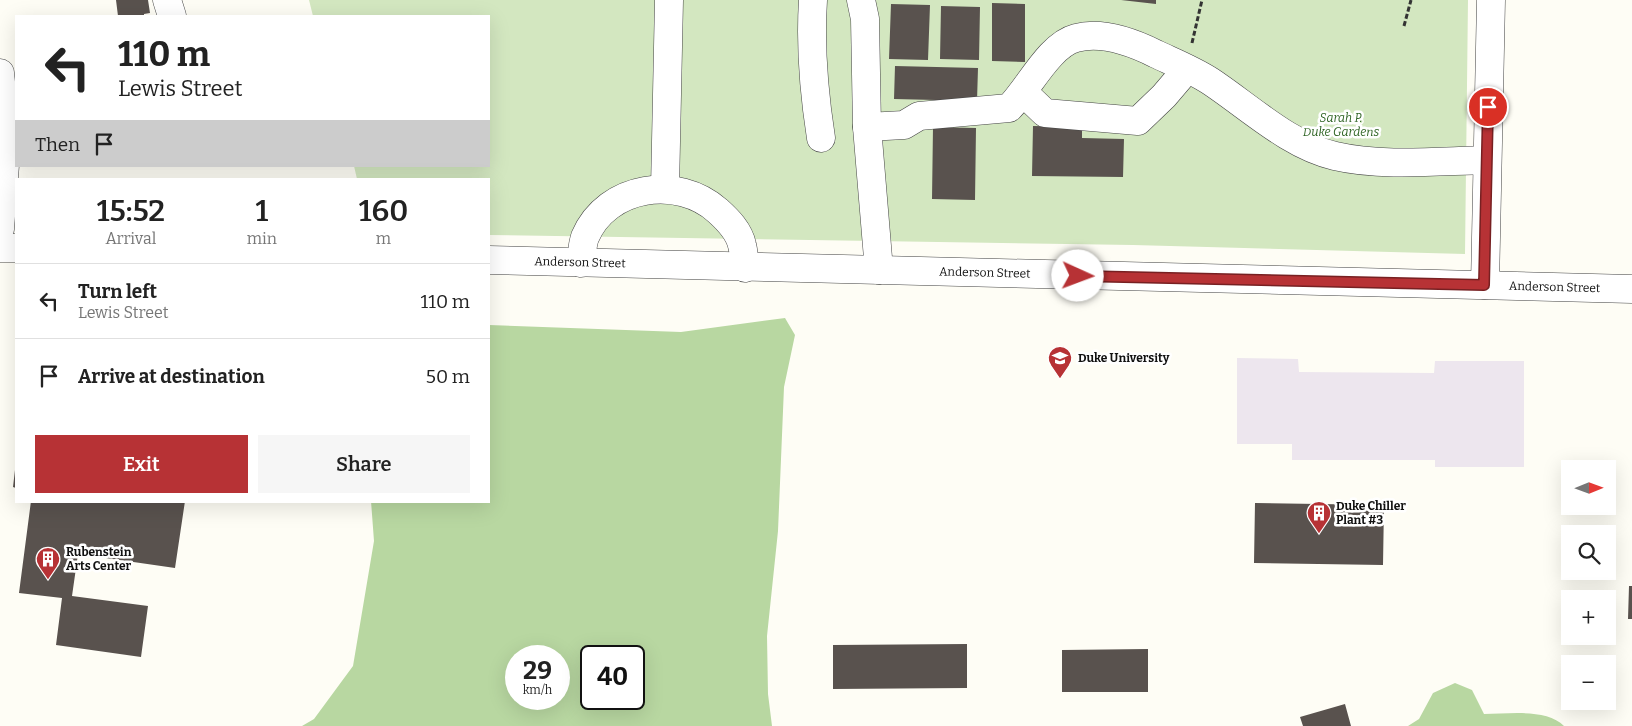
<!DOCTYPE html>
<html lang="en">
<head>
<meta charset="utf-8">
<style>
  body { margin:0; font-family:Bitter,serif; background:#f6f6f6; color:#222; height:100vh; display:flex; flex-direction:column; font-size:19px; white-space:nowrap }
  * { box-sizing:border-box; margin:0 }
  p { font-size:16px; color:#767676 }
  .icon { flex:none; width:28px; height:28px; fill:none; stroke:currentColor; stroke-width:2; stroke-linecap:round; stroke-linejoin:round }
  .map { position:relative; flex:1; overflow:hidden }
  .sheet { position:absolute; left:15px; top:178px; width:475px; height:325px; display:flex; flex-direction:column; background:#fff; border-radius:0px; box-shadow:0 5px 20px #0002 }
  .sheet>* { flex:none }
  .hud { position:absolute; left:15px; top:15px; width:475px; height:152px; border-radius:0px; box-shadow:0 5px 20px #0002; background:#fff; color:#222; overflow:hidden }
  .needle { width:32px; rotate:89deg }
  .fabs { position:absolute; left:1561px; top:460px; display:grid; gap:10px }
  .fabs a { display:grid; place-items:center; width:55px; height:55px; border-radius:0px; background:#fff; box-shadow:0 5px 20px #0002; font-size:25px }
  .speed { position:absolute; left:505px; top:645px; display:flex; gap:10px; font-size:25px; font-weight:700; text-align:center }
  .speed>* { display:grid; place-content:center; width:65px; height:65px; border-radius:50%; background:#fff; box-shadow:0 5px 20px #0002; line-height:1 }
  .speed small { font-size:12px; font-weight:400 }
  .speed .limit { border:2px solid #111; border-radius:8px; background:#fff; color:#111 }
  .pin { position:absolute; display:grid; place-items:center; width:42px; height:42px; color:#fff; margin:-21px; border:2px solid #fff; border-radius:50%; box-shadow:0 1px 5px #0007 }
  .me { position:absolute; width:55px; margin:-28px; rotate:92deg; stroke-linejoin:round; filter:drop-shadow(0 0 4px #0008) }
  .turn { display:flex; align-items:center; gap:18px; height:105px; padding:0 20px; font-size:22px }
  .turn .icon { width:65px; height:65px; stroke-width:2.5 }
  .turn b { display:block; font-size:35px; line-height:42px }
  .then { display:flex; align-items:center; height:48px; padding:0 20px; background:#0003; gap:10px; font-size:19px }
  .eta { display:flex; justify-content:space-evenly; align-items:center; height:85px; text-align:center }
  .eta b { font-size:30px; font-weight:600; line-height:35px }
  .action { display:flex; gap:10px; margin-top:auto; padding:10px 20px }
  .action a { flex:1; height:58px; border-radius:0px; background:#b73235; color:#fff; font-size:20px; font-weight:600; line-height:58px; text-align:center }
  .action a+a { background:#f6f6f6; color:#222 }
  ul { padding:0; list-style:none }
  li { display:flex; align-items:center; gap:15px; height:75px; padding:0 20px; border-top:1px solid #e0e0e0 }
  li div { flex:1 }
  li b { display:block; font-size:19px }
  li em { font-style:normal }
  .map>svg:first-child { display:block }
  .industrial { fill:#ede6ee }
  .green { fill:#d3e7c0 }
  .forest { fill:#b8d7a1; fill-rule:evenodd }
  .building { fill:#59524e }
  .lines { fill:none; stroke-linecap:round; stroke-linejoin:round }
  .minor-casing { stroke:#444; stroke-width:29 }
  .path { stroke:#333; stroke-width:3; stroke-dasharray:5 2.5; stroke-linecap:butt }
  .minor { stroke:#fff; stroke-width:28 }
  .route-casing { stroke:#772022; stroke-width:12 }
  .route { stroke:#b73235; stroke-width:9 }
  .labels { text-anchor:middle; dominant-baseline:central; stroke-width:5; stroke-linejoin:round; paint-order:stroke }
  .park-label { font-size:12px; font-style:italic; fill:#306525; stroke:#fff }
  .street-label { font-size:12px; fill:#111; stroke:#fff }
  .poi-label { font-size:12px; font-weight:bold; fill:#111; stroke:#fff; text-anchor:start }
</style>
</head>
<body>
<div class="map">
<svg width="1632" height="726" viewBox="0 0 1632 726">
  <rect width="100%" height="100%" fill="#fefdf5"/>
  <path class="industrial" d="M1237,358L1298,359L1299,372L1434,373L1435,361H1524V467H1435V460H1292V444H1237Z"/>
  <path class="green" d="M309,0H1468L1465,254L1133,245L489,235V179H357L354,166H489V16H313Z"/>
  <path class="forest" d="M785,318L795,335L784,387L778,531L767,636L768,694L772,726H302L314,719L353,666L374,541L371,501H489V325L681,332ZM516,656H559V699H516ZM591,656H634V699H591Z
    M1455,683L1472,690L1484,714C1508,714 1547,708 1564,726H1408L1419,719L1433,693Z"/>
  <path class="building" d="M116,0H148L150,13L144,14V16H118Z
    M1121,0H1156V4Z
    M992,3L1025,4V62L992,61Z
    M891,4L930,5L928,60L889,59Z
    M941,6L980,7L979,60L940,59Z
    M895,66L978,68L977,101L894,99Z
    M1033,126L1082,127V138L1124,139L1123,177L1032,176Z
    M933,127L976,128L975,200L932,199Z
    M15,470H16V488L13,487Z
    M31,501H185L175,568L78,554L72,596L148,606L141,657L56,645L62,598L19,593Z
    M1255,503L1384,505L1383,565L1254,563Z
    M1629,586H1632V619H1628Z
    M967,644V688L833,689V645Z
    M1148,649V692H1062V650Z
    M1345,704L1351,726H1303L1300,717Z"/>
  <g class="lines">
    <g class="minor-casing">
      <g id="minor">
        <path d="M167,0L172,16"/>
        <path d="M813,0C810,46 814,93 821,138"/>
        <path d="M861,0L865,19L867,127L904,125L919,116L1009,108C1029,88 1049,45 1076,38C1102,31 1132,42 1156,54C1173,62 1193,70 1210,81C1248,106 1290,146 1335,156C1382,167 1439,161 1486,160"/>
        <path d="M0,73L7,139L0,229"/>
        <path d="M1024,93L1045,113L1138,121L1164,96L1187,69"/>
        <path d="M867,127L879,270"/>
        <path d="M665,189L669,0"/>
        <path d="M0,248H16"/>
        <path id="s1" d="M489,260L1632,289"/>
        <path d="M581,263C582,255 582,245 585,237C607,185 678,175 718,211C728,220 739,231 742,245C744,252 744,260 745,268"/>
        <path d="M1485,285L1491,0"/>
      </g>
    </g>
    <path class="path" d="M1404,26L1411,0
      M1192,43L1202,0"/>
    <use href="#minor" class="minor"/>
  </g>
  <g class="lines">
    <g class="route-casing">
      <path id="route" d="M1078,276L1484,285L1488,107"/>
    </g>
    <use href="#route" class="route"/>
  </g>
  <defs>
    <g id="university-pin" transform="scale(1.25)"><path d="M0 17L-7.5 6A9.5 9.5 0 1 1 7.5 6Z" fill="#b73235" stroke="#fff"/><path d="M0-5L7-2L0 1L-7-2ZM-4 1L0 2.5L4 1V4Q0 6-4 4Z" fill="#fff"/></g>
    <g id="building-pin" transform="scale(1.25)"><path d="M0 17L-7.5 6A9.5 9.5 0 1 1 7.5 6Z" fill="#b73235" stroke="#fff"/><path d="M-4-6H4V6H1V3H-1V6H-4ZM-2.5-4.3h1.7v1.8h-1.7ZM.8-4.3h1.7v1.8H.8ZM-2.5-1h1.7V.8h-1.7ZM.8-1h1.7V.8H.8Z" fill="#fff"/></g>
  </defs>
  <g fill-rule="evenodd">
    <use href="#university-pin" x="1060" y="358"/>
    <use href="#building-pin" x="1319" y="513"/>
    <use href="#building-pin" x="48" y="559"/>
  </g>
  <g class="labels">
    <g class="park-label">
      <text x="1341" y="118">Sarah P.<tspan x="1341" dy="14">Duke Gardens</tspan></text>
    </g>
    <g class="street-label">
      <text stroke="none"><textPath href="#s1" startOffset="91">Anderson Street</textPath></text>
      <text stroke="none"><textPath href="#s1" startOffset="496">Anderson Street</textPath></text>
      <text stroke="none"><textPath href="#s1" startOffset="1066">Anderson Street</textPath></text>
    </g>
    <g class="poi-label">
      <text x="1078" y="358">Duke University</text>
      <text x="1336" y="506">Duke Chiller<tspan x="1336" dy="14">Plant #3</tspan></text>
      <text x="66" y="552">Rubenstein<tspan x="66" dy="14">Arts Center</tspan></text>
    </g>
  </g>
</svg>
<div class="fabs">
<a><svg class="needle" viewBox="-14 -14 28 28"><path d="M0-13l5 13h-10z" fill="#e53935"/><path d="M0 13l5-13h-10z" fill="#767676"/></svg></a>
<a><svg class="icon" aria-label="search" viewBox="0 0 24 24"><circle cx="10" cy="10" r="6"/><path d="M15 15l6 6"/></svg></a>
<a>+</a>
<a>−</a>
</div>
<div class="speed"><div>29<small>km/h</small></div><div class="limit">40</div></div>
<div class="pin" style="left:1488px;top:107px;background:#d93025"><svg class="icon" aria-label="arrive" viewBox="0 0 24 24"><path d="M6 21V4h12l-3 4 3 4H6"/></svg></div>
<svg class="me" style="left:1078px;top:276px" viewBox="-20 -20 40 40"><circle r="19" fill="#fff"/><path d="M0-13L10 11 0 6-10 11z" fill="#b73235"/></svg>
<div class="hud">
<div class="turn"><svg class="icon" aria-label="left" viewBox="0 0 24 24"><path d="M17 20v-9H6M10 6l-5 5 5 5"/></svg><div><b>110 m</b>Lewis Street</div></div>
<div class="then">Then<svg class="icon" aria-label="arrive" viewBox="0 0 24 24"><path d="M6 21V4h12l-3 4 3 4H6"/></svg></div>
</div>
<section class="sheet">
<div class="eta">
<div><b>15:52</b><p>Arrival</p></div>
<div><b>1</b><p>min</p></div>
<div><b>160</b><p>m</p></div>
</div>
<ul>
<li><svg class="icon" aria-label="left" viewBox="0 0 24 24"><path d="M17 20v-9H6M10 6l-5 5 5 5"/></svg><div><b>Turn left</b><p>Lewis Street</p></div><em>110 m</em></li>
<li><svg class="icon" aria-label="arrive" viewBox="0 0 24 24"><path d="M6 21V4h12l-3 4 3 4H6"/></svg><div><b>Arrive at destination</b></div><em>50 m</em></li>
</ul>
<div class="action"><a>Exit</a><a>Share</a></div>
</section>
</div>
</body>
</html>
